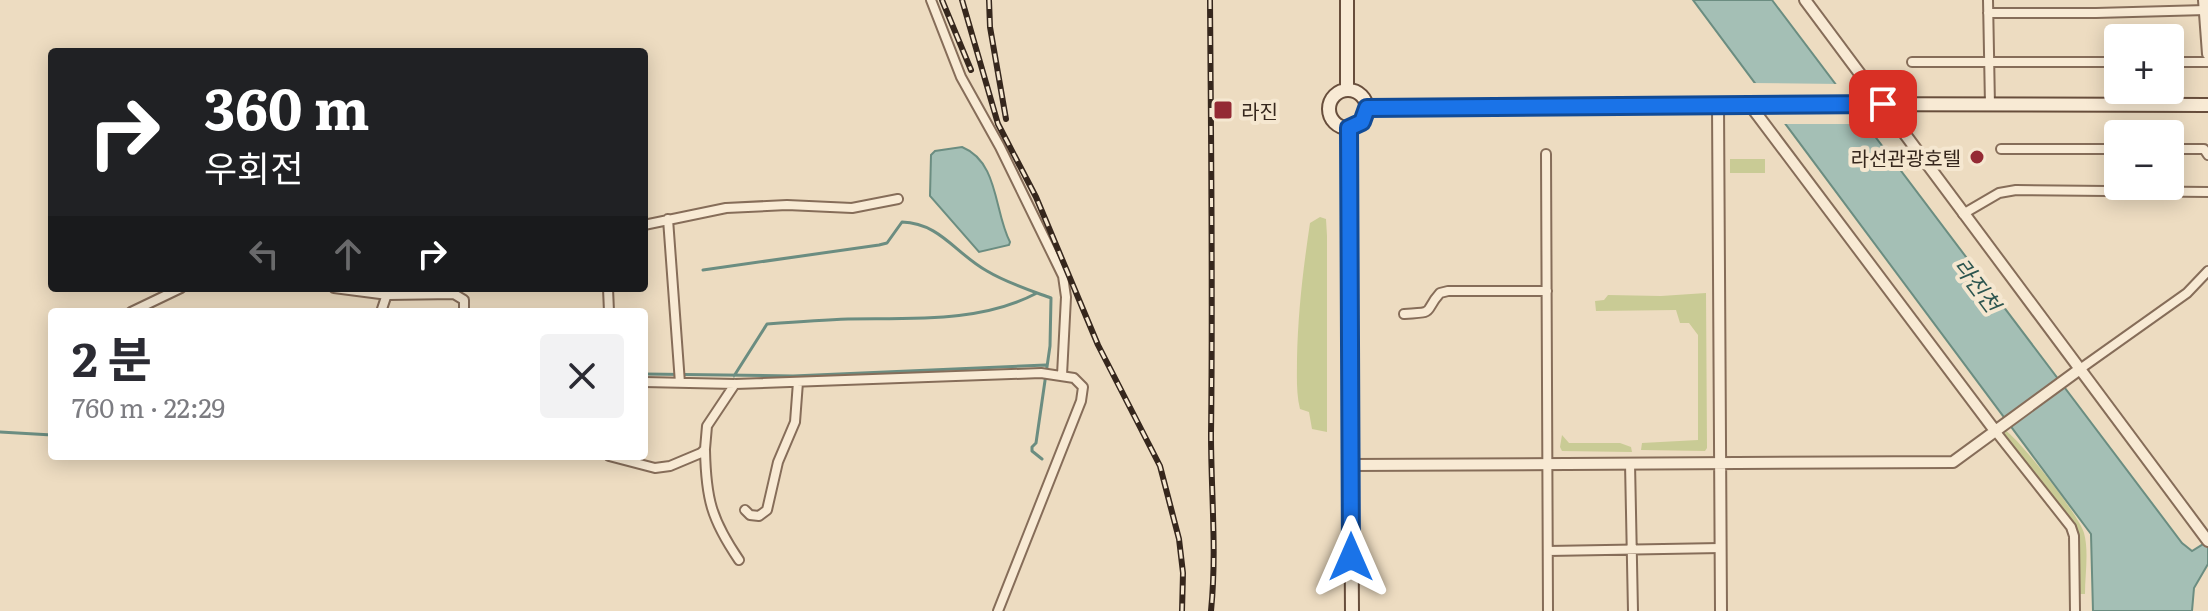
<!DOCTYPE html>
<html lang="ko">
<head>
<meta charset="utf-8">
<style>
  body { margin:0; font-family:Literata,"Noto Sans KR",serif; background:#f2f2f3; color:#2b2b33; height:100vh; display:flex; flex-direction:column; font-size:30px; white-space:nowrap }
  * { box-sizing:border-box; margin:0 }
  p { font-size:26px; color:#7c7c81 }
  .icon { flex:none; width:44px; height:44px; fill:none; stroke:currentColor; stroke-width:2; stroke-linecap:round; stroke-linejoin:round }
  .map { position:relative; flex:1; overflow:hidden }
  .sheet { position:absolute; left:48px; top:308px; width:600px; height:152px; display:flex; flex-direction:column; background:#fff; border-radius:8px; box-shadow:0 4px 20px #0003 }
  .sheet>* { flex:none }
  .guide { position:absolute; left:48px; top:48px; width:600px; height:244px; border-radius:8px; box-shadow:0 4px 20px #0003; background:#202124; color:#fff; overflow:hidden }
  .tools { position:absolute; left:2104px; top:24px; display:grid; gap:16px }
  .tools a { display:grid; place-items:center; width:80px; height:80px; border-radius:8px; background:#fff; box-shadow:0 4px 20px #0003; font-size:40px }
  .pin { position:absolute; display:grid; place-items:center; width:68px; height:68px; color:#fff; margin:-34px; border-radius:16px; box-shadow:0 4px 12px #0006 }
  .me { position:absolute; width:88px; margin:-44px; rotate:0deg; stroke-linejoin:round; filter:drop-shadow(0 0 6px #0008) }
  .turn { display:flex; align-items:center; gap:28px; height:168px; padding:0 24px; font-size:36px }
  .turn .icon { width:104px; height:104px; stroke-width:2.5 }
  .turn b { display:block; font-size:56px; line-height:68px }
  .lanes { display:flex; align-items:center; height:76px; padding:0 24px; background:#0003; justify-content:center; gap:40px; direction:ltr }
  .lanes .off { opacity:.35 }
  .round { display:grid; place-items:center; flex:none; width:84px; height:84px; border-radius:8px; background:#f2f2f3 }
  .head { display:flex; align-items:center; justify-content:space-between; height:136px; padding:0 24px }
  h1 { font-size:48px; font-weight:700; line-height:60px }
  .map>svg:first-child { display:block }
  .green { fill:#c9cb95 }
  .water { fill:#a4bfb5; stroke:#6b8d81; stroke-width:2 }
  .pier { fill:#eddcc1 }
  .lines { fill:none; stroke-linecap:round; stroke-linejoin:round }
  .stream { stroke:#6b8d81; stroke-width:3 }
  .minor-casing { stroke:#866d59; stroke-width:12 }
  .tertiary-casing { stroke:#866d59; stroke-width:14 }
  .secondary-casing { stroke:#684e3c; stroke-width:16 }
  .minor { stroke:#f8ead4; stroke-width:8 }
  .tertiary { stroke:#f8ead4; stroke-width:10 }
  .secondary { stroke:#f8ead4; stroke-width:12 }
  .rail-casing { stroke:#36271d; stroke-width:6 }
  .rail { stroke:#f5e7d0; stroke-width:3; stroke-dasharray:9; stroke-linecap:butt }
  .route-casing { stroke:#114b97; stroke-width:20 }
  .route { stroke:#1a73e8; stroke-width:14 }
  .poi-dot { fill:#942a34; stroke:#f5e7d0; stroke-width:3 }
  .labels { text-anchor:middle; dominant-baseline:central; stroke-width:8; stroke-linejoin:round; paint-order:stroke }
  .poi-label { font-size:20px; fill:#36271d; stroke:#f5e7d0; text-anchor:start }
  .water-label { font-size:22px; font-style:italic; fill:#2c554f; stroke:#f5e7d0 }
</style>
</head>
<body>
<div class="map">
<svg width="2208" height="611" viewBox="0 0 2208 611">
  <rect width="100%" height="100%" fill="#eddcc1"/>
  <path class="green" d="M1730,159H1765V173H1730Z
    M1320,217L1326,219L1327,236V432L1312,429L1309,412L1300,409C1296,393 1297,376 1297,359C1298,312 1303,270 1310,223Z
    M1706,293L1707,448L1705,451L1641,450L1642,443L1698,440V335L1689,323H1680L1676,310L1596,311L1595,301L1604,300L1608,295L1661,296Z
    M2005,430C2020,440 2079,515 2084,533C2089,551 2085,575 2085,594H2078L2076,528L2005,438Z
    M1562,435L1569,443H1620L1631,447L1632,452L1562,451L1560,447Z"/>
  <path class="water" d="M1693,0H1772L2182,543L2192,551L2208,541V564L2194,588L2192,611H2093L2091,534Z
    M962,147C999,162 994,212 1010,242L1009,245L979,252L930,196L931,155L935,151Z"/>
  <path class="pier" d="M1750,83L1841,84L1871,124H1780Z"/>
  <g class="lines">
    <path class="stream" d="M703,270L879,245L887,243L902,222C940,223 956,254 987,271C1007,283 1029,290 1051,298L1050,346L1036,443L1032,447V451L1042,459
      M644,374L793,376L1046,365
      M734,376L767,324C794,322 821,320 848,319C911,318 980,323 1037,293
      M0,432L52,435"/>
    <g class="minor-casing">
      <path id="minor" d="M931,0L961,77L1000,147L1063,276L1066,297L1062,375
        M1988,0L1990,105
        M1988,13H2096L2206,10
        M1912,62H2118
        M2170,62H2208
        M2001,149H2118
        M2170,149H2204L2208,155
        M1546,154L1548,611
        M1963,214L1999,193L2016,190L2208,192
        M668,219L680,383
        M644,225L726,208L787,205L852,208L898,199
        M334,288L388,295L454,294L464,300V312
        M608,288L609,312
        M131,312L181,288
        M381,312L389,288
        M1404,314C1438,312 1422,313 1440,293L1448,291H1547
        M2080,369L2187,293L2208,271
        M644,382L735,384L1041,373L1074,378L1083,387L1081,401L998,611
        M1996,432L2071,527L2074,536L2075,611
        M705,450C706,498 711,519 739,560
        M609,456L655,468L670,466L701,453L705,449L707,426L735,384
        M1630,463L1633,611
        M745,510L750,515L759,516L767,510L778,462L795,422L798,382
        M1548,551L1721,548"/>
    </g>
    <g class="tertiary-casing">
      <path id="tertiary" d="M1805,0L2208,541
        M2204,0L2208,54
        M1718,105L1721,611
        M1750,105L1996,432
        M1351,465L1953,462L2080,369"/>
    </g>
    <g class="secondary-casing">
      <path id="secondary" d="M1347,0V90
        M1329 109a19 19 0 1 1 38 0a19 19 0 1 1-38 0Z
        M1367,108L1765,104L2208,105
        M1349,128L1352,611"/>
    </g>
    <use href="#minor" class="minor"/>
    <use href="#tertiary" class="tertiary"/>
    <use href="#secondary" class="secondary"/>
    <g class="rail-casing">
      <path id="rail" d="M942,0L971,70
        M962,0L998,124L1036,197L1098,345L1160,466L1179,539L1183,573L1182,611
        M989,0L990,27L1006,119
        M1210,0C1211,145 1213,289 1211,434C1211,493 1217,552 1211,611"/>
    </g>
    <use href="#rail" class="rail"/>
  </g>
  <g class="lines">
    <g class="route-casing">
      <path id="route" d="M1351,557L1349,128L1362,122L1367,108L1883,104"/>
    </g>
    <use href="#route" class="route"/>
  </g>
  <g class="poi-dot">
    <rect x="1213" y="100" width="20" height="20" rx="4"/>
    <circle cx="1977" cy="157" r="8"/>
  </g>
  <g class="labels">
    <g class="poi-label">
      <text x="1241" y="110">라진</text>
      <text x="1961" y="157" text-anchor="end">라선관광호텔</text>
    </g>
    <g class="water-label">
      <text transform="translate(1978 284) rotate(53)">라진천</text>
    </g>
  </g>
</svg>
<div class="tools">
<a>+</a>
<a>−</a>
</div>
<div class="pin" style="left:1883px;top:104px;background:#d93025"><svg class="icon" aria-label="arrive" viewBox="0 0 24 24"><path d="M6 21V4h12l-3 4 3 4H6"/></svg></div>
<svg class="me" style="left:1351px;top:557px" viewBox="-20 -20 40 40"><path d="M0-17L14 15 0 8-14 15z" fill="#1a73e8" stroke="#fff" stroke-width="4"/></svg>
<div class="guide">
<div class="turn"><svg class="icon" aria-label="right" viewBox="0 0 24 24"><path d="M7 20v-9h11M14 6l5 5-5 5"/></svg><div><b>360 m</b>우회전</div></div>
<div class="lanes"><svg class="icon off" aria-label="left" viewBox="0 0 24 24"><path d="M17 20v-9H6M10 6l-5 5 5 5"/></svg><svg class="icon off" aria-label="ahead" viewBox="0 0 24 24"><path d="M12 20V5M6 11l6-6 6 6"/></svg><svg class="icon" aria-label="right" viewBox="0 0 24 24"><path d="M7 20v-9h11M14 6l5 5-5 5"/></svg></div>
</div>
<section class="sheet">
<div class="head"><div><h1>2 분</h1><p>760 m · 22:29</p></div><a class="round"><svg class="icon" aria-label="close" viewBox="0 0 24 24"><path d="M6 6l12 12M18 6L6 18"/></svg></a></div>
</section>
</div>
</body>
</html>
